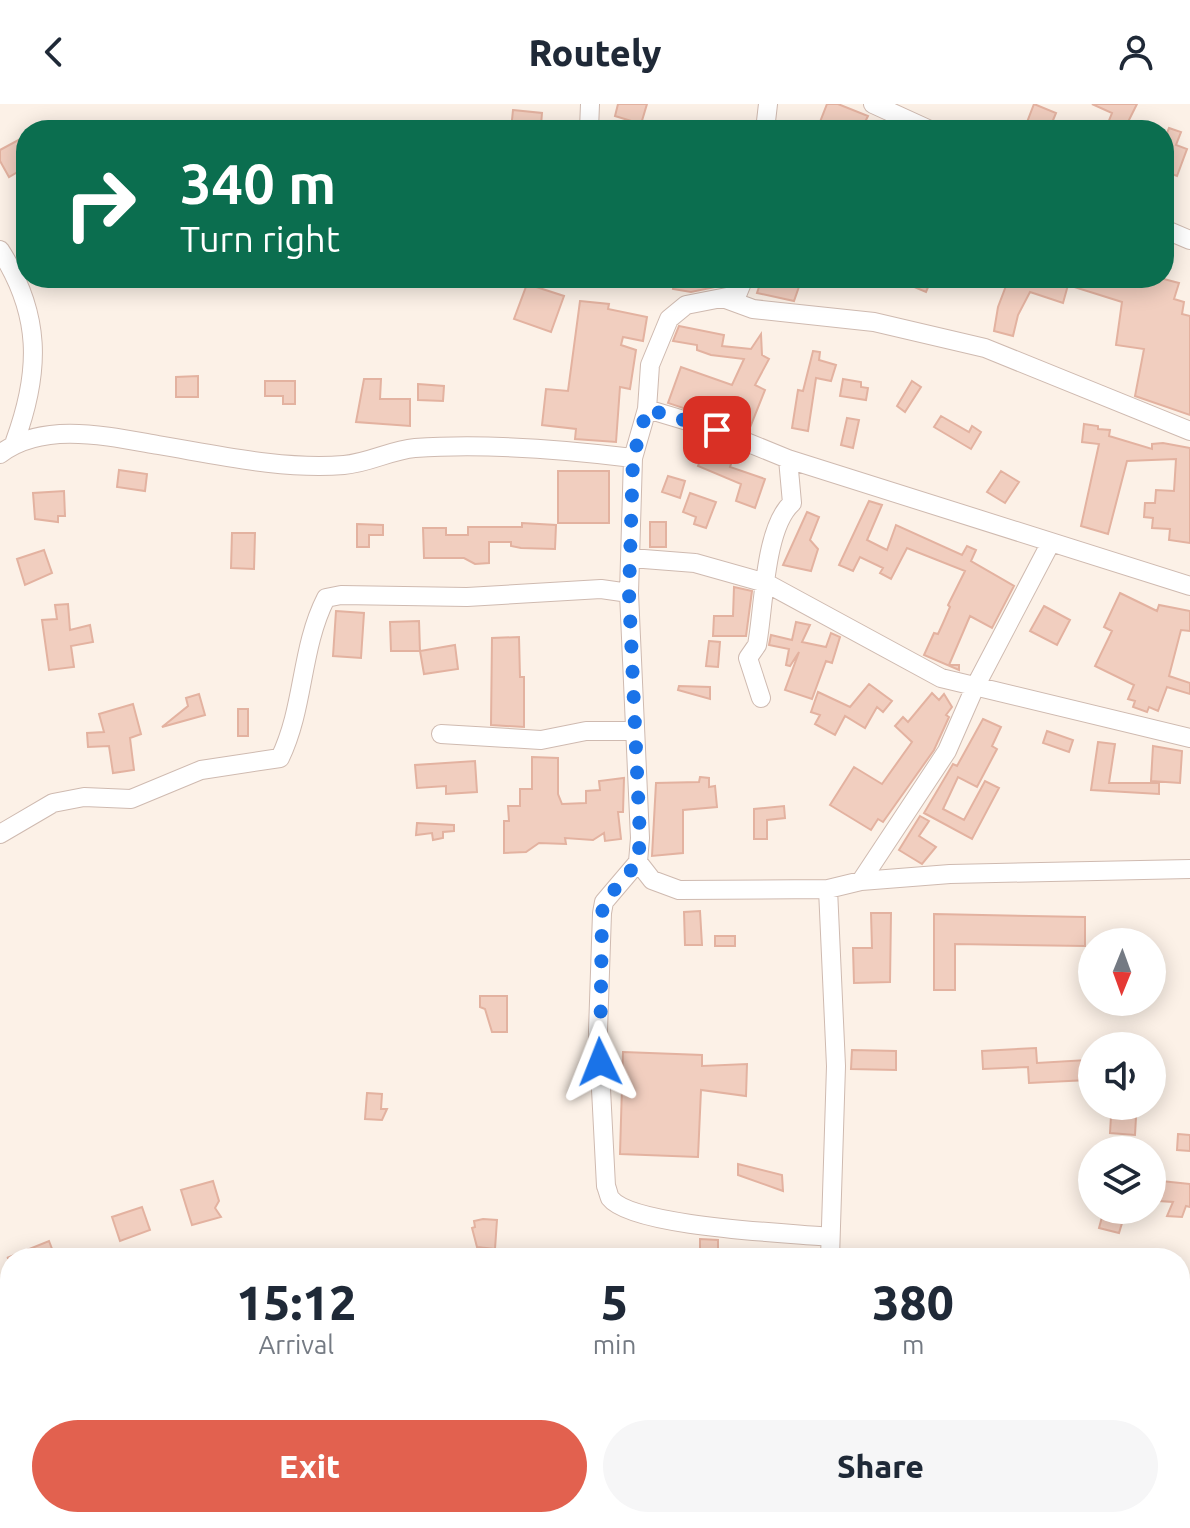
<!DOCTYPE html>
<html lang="en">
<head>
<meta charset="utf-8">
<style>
  body { margin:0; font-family:Ubuntu,sans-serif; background:#f6f6f7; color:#1f2937; height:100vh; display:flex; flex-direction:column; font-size:30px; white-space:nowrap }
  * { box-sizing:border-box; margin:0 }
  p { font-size:26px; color:#747a83 }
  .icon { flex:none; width:44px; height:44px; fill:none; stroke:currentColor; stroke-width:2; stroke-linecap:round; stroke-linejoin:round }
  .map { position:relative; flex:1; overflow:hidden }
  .sheet { position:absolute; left:0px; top:1144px; width:1190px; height:280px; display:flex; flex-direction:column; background:#fff; border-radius:32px 32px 0 0; box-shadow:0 4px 20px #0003 }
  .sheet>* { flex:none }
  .hud { position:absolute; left:16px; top:16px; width:1158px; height:168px; border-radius:32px; box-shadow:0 4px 20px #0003; background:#0b6e4f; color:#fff; overflow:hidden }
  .needle { width:52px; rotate:181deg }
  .controls { position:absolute; left:1078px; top:824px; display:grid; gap:16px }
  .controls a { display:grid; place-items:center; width:88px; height:88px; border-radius:50%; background:#fff; box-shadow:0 4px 20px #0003; font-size:40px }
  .pin { position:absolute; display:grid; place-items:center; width:68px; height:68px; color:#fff; margin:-34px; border-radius:16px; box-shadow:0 4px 12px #0006 }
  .me { position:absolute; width:88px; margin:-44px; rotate:358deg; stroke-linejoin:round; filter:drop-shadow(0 0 6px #0008) }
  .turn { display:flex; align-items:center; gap:28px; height:168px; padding:0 32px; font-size:36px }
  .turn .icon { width:104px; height:104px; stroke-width:2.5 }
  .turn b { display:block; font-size:56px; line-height:68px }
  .eta { display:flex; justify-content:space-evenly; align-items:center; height:136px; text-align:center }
  .eta b { font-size:48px; font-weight:800; line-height:56px }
  .button { display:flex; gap:16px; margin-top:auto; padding:16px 32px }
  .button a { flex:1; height:92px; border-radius:48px; background:#e2614f; color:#fff; font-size:32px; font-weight:800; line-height:92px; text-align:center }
  .button a+a { background:#f6f6f7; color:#1f2937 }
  header { display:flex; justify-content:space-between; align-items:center; height:104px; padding:0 32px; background:#fff; font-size:36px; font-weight:800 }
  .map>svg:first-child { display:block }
  .building { fill:#f1cebf; stroke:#e3b2a0; stroke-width:2 }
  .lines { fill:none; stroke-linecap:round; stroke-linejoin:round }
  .minor-casing { stroke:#cfbab0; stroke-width:20 }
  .minor { stroke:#fff; stroke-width:18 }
  .route { stroke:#1a73e8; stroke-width:14; stroke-dasharray:0 25.2 }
</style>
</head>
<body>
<header><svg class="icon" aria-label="back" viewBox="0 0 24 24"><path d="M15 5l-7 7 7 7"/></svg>Routely<svg class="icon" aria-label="person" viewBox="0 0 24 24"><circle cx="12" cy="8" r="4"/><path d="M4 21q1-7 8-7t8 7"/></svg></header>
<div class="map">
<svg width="1190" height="1424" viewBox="0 0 1190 1424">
  <rect width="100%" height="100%" fill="#fcf1e7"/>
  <path class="building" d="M618,0H647L641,20L615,12Z
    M827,0H838L868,12L861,26H841L820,18Z
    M1034,0L1056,9L1049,26H1024Z
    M1092,0H1137L1124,26L1108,19L1112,9Z
    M513,6L542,9L541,21L534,20L533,26H511Z
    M1169,24L1181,28L1176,41L1187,45L1177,72L1164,67V36Z
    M22,34L26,41V63L9,73L0,57V46Z
    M675,174H727L725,181L691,188L673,185Z
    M762,174H802L794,197L757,189Z
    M893,174H932L926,188Z
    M1009,174H1081L1098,179L1100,174L1112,177L1113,174H1160L1179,179L1174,195L1184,198L1182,210L1190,212V311L1135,292L1144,245L1116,241L1122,198L1068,181L1063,199L1030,188L1018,211L1013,232L994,227L998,203Z
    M527,180L564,192L551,228L514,215Z
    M580,197L609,200L608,205L647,213L643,237L623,233L621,241L636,246L630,285L620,283L616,338L575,335L576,325L542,321L546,285L568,287Z
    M679,222L724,231L722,242L751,245L761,230L762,251L769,255L755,281L765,286L749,326L668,299L681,263L732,281L744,255L711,251L697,246V241L673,237Z
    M813,247L820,248L819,256L836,261L831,277L816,274L808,327L792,324L798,286L803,287Z
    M198,272V293H176V273Z
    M364,275H381L380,295H410V322L356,318Z
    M843,275L861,278V283L868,284L866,296L840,292Z
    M265,277H295V300H283V292H265Z
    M912,277L921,283L905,308L897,302Z
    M418,280L444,282L443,297L418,296Z
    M941,312L969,328L972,322L981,328L971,345L934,323Z
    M847,314L859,316L853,344L841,341Z
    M1084,320L1098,322V325L1110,326L1109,332L1152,345V340L1163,339L1190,344V439L1169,436L1170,425L1152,424L1153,414L1144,413L1145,399H1155L1156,386L1174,387L1176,355L1127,357L1108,430L1081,422L1099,340L1082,338Z
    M704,346L732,357L730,363L765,375L755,404L736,397L741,380L698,362Z
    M119,366L147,370L145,387L117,383Z
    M558,367H609V419H558Z
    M1001,367L1019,378L1005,399L987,388Z
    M668,372L685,377L680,394L662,388Z
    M64,387L65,412H58V418L35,415L33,389Z
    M690,389L716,398L706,424L694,420L696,413L683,408Z
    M869,397L882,401L867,436L887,446L896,421L962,451L967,442L976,446L971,457L1014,482L992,524L970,512L949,561H959V566L924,551L934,529L938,530L943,519L950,503L948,501L965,467L907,444L891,475L880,469L883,464L860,453L853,467L839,461Z
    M807,408L819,413L810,436L818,445L811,467L783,461Z
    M650,418H666V443H650Z
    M522,419L556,421L555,445L521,444L511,442V438H489V459L475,460L464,454H424L423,424H446V431H468V423H522Z
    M357,420L383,421V431H369V443H357Z
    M232,429H255L254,465L231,464Z
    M44,446L52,469L25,481L17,455Z
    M734,483L752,487L746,532H713L714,512H733Z
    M1120,489L1157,507L1159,501L1190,507V527L1181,526L1169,572L1190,579V590L1167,583L1158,607L1149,603L1147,608L1133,603L1135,597L1128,595L1134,581L1095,562L1112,527L1104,523Z
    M68,500L70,526L90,521L93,538L71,542L74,563L49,566L42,516L57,515L55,501Z
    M1044,502L1070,516L1057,541L1030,527Z
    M336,507L364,509L361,554L333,552Z
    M419,517L420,547H391L390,518Z
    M796,518L810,521L802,538L826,543L831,529L840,533L832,559L826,557L812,595L785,586L799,548L790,562L786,561L789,545L769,541L771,531L792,536Z
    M519,533L520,573H524V623L491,621L492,534Z
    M709,537L720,538L718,563L706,562Z
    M455,541L458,565L424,570L420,547Z
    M869,580L892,597L883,608L877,603L865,624L845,612L835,631L815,620L820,611L811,608L818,588L850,603Z
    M679,582L710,583V595L678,586Z
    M932,589L939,596L944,590L952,603L946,611L949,613L934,646L883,718L878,715L871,726L830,701L854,663L882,680L912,638L895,622L903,613L908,618Z
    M199,590L205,611L162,623L188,602L186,594Z
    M133,600L141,630L130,634L134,666L113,669L109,642L88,643L87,629L104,628L99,610Z
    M238,605H248V632H238Z
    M983,615L1001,623L992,642L997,645L977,683L958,673L943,705L964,716L985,677L999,684L972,735L924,709L953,660L957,662Z
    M1047,627L1073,636L1069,648L1043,639Z
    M1098,638L1115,640L1109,679H1159V690L1091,686Z
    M1153,642L1182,647L1180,679L1151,677Z
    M532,653L558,654V690L562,700L586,699V687L600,686L599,677L624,674L623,708H618L621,735L605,737L604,729L593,736L565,734L566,740L539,739L526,748L504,749V717H509L508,702H520V685H532Z
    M475,657L477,688L446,690V682L417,684L415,661Z
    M700,673L709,674V683L715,682L717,703L683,706V749L652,752L656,679L699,678Z
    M784,702L785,714L767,716V735H754V705Z
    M920,712L929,717L919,732L936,743L922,760L899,746Z
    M417,719L454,721V727L443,728V734L433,736L432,729L416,731Z
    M700,807L702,841H685L684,808Z
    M871,809H891L890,878L854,879L853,844H872Z
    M934,810L1085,813V842L955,840V886H934Z
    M715,832H735V842H715Z
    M480,892H507V928H492L485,905L480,903Z
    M1036,944L1037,959L1087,956L1088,976L1029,979L1028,963L983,965L982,947Z
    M852,946L896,947V966L851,965Z
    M623,948L702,951V962L747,960L746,992L701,986L698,1053L620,1050Z
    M367,989L382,990L381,1005H387L382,1016L365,1015Z
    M1111,1012L1136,1013L1135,1031L1110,1029Z
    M1178,1030L1190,1031V1047L1177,1046Z
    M738,1060L782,1071L783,1087L738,1071Z
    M213,1077L219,1097L215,1104L221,1113L192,1121L181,1086Z
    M1161,1077L1190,1080V1103L1186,1102L1182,1113L1167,1112L1173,1098L1159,1097Z
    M142,1103L150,1126L120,1137L112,1113Z
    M1104,1106H1126L1119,1129L1099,1124Z
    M483,1115L497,1116L495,1145L477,1143L472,1124L475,1123L474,1117Z
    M700,1135L718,1136V1148H700Z
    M49,1137L54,1150L44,1154H7Z
    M10,1290V1338H9L0,1314V1293Z
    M0,1381L10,1404V1416L0,1420Z
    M699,1414H720V1424H698Z
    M914,1414H943L942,1424H914Z
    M990,1414H1020L1019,1424H989Z"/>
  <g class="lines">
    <g class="minor-casing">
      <path id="minor" d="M873,0L930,26
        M589,26L590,0
        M765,26L768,0
        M1164,125L1190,136
        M0,146C41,210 41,266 15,337
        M744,174L737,191L686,201L669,215L650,261L647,305L633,354L629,489L640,734L638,758L604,798L602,809L598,927L606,1082C607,1084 609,1092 610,1094C632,1123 790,1129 830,1133
        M723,194L753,205L874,218L985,244L1190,327
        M647,305L717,326L788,355L1190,482
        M0,350C43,317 107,332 158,341C218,351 283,366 344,361C369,359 391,346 415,344C487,339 561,345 633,354
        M631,454L695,459L766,479L941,574L1190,634
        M761,594L748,554L757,541C764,505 764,424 792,399L788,355
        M441,630L541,636L586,627H634
        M0,730L53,699L84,693L131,695L201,666L280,654C305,602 300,545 326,494L341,491L467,493L601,485L629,489
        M638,758L652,776L679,786L828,785L861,777L950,770L1190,765
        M861,777L947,647L975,583L1050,440
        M828,785L836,962L830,1154
        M1180,1402L1190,1403
        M686,1424V1414
        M1098,1424L1100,1414"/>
    </g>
    <use href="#minor" class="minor"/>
  </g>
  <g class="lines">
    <path class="route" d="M600,958L602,809L604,798L638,758L640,734L629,489L633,354L647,305L717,326"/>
  </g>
</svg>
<div class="controls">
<a><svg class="needle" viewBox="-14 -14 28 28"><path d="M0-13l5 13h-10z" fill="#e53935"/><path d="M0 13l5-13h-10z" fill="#747a83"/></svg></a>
<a><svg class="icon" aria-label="sound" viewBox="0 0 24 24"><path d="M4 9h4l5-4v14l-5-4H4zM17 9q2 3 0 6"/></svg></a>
<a><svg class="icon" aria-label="layers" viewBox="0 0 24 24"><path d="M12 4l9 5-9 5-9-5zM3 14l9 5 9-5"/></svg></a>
</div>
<div class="pin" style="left:717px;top:326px;background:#d93025"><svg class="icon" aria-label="arrive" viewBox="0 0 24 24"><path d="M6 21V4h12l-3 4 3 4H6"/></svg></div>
<svg class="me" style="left:600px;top:958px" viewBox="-20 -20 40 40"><path d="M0-17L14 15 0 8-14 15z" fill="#1a73e8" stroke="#fff" stroke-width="4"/></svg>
<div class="hud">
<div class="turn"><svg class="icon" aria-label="right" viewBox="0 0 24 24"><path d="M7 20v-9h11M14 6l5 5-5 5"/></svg><div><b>340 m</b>Turn right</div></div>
</div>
<section class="sheet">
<div class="eta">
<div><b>15:12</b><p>Arrival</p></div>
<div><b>5</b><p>min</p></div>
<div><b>380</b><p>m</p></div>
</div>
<div class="button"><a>Exit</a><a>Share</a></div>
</section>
</div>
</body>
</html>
